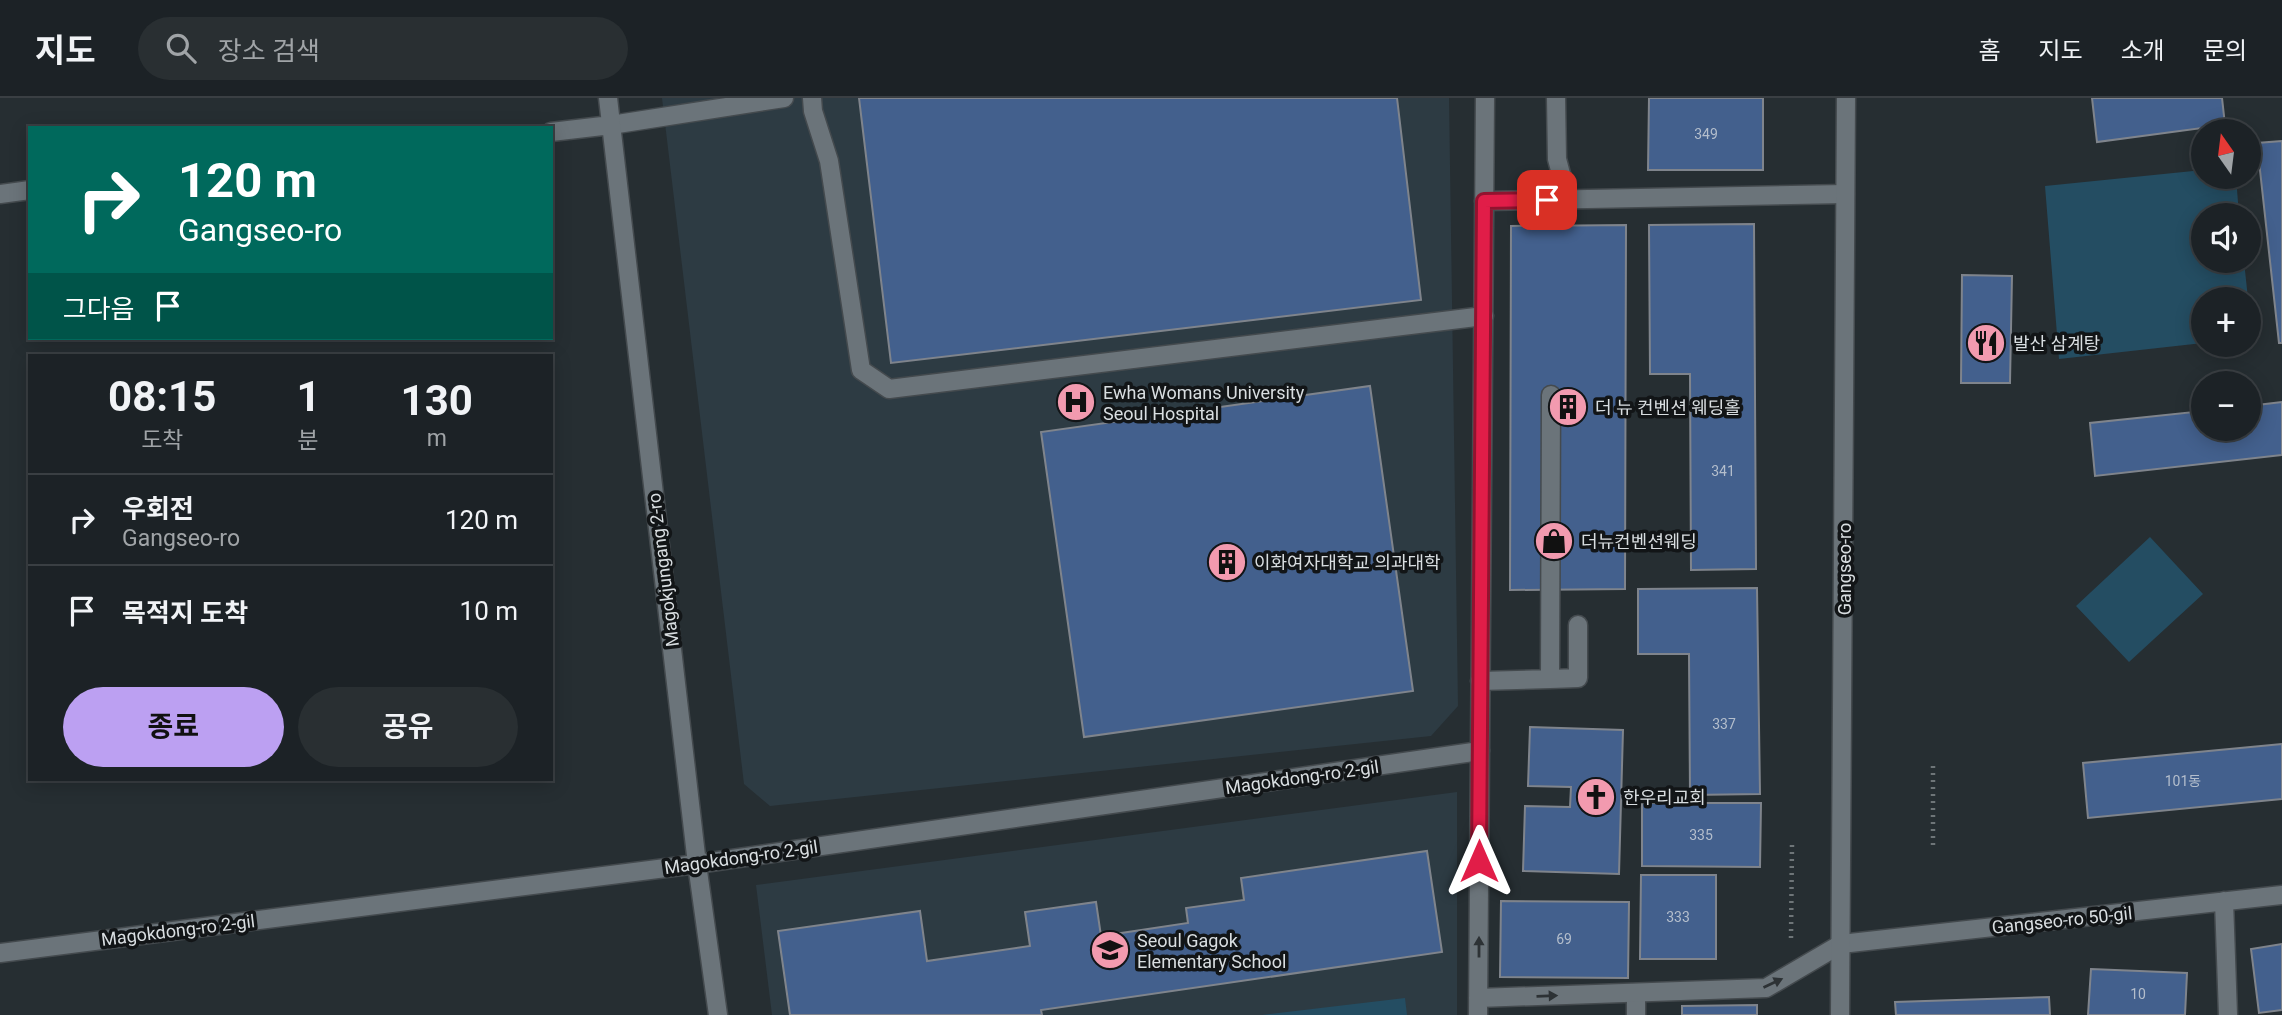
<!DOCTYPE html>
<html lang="ko">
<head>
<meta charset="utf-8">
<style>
  body { margin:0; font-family:Roboto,"Noto Sans KR",sans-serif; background:#292f32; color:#f1f3f6; height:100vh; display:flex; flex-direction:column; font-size:26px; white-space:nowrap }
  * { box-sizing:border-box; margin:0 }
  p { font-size:23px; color:#a0a4a7 }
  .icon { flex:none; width:38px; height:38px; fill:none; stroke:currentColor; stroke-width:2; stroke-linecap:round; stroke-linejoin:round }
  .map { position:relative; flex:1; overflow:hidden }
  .details { position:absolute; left:28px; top:256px; width:525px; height:427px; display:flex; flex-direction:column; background:#1c2226; border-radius:0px; box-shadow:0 4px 18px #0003,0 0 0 2px #3a3f43 }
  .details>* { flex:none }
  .hud { position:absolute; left:28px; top:28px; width:525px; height:214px; border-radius:0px; box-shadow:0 4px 18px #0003,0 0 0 2px #3a3f43; background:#00695c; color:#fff; overflow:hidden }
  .needle { width:46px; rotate:346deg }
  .controls { position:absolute; left:2191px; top:21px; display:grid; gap:14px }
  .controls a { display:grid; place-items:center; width:70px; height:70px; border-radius:50%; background:#1c2226; box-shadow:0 4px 18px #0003,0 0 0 2px #3a3f43; font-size:35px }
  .pin { position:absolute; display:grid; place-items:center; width:60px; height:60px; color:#fff; margin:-30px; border-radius:14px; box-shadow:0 4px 10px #0006 }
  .me { position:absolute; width:77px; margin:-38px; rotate:0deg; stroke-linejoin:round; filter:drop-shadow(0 0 5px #0008) }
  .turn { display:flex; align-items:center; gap:24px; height:147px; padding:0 35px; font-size:32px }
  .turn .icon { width:91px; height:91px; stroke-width:2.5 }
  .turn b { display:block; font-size:49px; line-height:60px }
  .then { display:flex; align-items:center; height:66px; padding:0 35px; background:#0003; gap:14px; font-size:26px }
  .eta { display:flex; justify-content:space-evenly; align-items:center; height:119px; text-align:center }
  .eta b { font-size:42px; font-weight:700; line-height:49px }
  .action { display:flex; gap:14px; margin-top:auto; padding:14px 35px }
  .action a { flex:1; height:80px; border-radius:42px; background:#bca0f2; color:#111; font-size:28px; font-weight:700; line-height:80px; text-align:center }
  .action a+a { background:#292f32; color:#f1f3f6 }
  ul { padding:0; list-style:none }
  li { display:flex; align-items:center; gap:21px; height:91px; padding:0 35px; border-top:2px solid #3a3f43 }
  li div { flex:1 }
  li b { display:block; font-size:26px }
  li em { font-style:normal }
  header { display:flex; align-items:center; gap:42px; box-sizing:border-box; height:98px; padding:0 35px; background:#1c2226; border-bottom:2px solid #3a3f43 }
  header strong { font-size:33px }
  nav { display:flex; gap:38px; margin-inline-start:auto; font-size:24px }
  .search { width:490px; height:63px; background:#292f32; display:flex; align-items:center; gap:18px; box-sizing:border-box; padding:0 24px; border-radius:38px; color:#a0a4a7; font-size:26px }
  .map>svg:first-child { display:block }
  .built { fill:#2d3b43 }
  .green { fill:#244d62 }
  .building { fill:#43608d; stroke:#7f848c; stroke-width:2 }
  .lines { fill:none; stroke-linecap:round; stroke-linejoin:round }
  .service-casing { stroke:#444a4e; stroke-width:21 }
  .minor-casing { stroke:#444a4e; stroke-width:21 }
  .tertiary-casing { stroke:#444a4e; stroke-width:21 }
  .secondary-casing { stroke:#444a4e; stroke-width:21 }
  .path { stroke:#6e7578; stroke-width:4.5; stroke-dasharray:2 5; stroke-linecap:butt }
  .service { stroke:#6b747a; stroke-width:18 }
  .minor { stroke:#6b747a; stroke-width:18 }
  .tertiary { stroke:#6b747a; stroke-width:18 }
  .secondary { stroke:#6b747a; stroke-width:18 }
  .oneway { fill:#2d3235 }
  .route-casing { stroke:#92132f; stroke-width:18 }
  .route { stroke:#e11d48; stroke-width:12 }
  .labels { text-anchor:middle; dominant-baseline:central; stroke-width:7; stroke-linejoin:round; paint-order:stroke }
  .number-label { font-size:14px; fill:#b4becc }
  .poi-label { font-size:18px; fill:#d9dee1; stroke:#121517; text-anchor:start }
  .street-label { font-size:18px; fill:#d9dee1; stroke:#121517 }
</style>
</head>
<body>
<header>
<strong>지도</strong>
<div class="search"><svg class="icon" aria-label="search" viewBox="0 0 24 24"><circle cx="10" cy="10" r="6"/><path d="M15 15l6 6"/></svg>장소 검색</div>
<nav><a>홈</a><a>지도</a><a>소개</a><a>문의</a></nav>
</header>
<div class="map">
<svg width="2282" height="917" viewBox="0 0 2282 917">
  <rect width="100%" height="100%" fill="#262e32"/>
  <path class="built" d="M662,0H1449L1458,608L1431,638L770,708L744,686Z
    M1457,694V917H772L756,787Z"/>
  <path class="green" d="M2203,72V79H2236L2239,117H2203V163H2244L2248,201H2203V245L2059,261L2045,88Z
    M2150,439L2203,496L2129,564L2076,508Z
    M1405,900L1407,917H1262Z"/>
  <path class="building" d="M859,0H1397L1421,202L891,265Z
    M1649,0H1763V72H1648Z
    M2092,0H2222L2225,27L2097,44Z
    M2282,43V245H2279L2257,45Z
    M1754,126L1756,471L1691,472L1690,276H1650L1649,127Z
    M1626,127L1625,491L1510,492L1511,128Z
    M1962,177L2012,178L2010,285H1961Z
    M1370,288L1413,593L1084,639L1041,334Z
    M2282,304V357L2095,378L2090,325L2203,313V331H2249V308Z
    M1757,490L1760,696L1690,697L1689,556H1638V491Z
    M1530,629L1623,632L1619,776L1523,773L1525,708L1570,709L1571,689L1528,688Z
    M2282,646V701L2088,720L2083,665Z
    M1642,705H1761L1760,769L1642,768Z
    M1427,753L1442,854L1041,912L1042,917H790L778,833L920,813L927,863L1030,848L1025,814L1096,804L1101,838L1188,825L1186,810L1244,802L1241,780Z
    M1641,777H1716V861H1640Z
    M1501,803L1629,804L1628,880L1500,879Z
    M2282,846V912L2259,915L2251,851Z
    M2091,871L2187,875L2185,917H2088Z
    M2049,899L2050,917H1896L1895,904Z
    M1757,907V917H1682V908Z"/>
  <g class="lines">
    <g class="service-casing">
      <path id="service" d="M812,0L813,13L829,63L861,272L889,291L1484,218
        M1556,0L1557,61L1568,102
        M611,27L784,0
        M1550,581L1578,580V527
        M1480,583L1550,581L1551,297
        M1636,917V895"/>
    </g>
    <g class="minor-casing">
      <path id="minor" d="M1484,103L1845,96
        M2224,803L2228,917
        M0,855L697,766L1480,653L1478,917
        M1478,900L1766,890L1841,846L2282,797"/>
    </g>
    <g class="tertiary-casing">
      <path id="tertiary" d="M608,0L697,766L718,917
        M551,34L611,27
        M0,96L30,92
        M1480,653L1485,0"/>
    </g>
    <g class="secondary-casing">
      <path id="secondary" d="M1840,917L1846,0"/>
    </g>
    <path class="path" d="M1933,668V748
      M1791,840L1792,747"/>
    <use href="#service" class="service"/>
    <use href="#minor" class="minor"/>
    <use href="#tertiary" class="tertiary"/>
    <use href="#secondary" class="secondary"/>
  </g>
  <defs><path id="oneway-solid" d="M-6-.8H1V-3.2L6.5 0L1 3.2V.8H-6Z" transform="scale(1.75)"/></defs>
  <g class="oneway">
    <use href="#oneway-solid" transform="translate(1479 849) rotate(-90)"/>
    <use href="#oneway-solid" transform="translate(1773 885) rotate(-25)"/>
    <use href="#oneway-solid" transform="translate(1547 898) rotate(-2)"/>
  </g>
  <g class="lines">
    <g class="route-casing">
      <path id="route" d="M1479,763L1484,103L1547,102"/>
    </g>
    <use href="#route" class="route"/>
  </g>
  <defs>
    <g id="restaurant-disc" transform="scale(2.0125)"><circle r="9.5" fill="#f29aaf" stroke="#121517"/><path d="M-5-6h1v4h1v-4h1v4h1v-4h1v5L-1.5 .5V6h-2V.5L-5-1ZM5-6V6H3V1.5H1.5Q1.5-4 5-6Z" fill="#111"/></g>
    <g id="hospital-disc" transform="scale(2.0125)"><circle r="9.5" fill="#f29aaf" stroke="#121517"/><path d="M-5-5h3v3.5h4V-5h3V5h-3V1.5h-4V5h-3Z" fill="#111"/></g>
    <g id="building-disc" transform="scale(2.0125)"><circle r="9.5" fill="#f29aaf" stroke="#121517"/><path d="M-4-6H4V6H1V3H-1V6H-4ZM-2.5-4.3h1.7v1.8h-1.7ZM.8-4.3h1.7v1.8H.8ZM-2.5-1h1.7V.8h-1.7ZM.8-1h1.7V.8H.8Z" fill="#111"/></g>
    <g id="shop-disc" transform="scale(2.0125)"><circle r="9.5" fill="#f29aaf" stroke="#121517"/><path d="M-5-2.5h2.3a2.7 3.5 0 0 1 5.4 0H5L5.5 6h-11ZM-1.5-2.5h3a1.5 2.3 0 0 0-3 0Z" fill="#111"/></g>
    <g id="church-disc" transform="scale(2.0125)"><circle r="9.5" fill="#f29aaf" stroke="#121517"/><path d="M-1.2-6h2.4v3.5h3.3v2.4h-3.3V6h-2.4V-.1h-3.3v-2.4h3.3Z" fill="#111"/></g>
    <g id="school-disc" transform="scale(2.0125)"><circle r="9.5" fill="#f29aaf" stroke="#121517"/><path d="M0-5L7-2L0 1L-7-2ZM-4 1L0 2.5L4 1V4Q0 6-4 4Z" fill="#111"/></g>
  </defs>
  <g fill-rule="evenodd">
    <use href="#restaurant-disc" x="1986" y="245"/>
    <use href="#hospital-disc" x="1076" y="304"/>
    <use href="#building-disc" x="1568" y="309"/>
    <use href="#shop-disc" x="1554" y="443"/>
    <use href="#building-disc" x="1227" y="464"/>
    <use href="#church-disc" x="1596" y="699"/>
    <use href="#school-disc" x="1110" y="852"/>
  </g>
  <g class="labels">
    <g class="number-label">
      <text x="1706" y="36">349</text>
      <text x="1723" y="373">341</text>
      <text x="1724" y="626">337</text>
      <text x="2183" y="683">101동</text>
      <text x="1701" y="737">335</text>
      <text x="1678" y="819">333</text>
      <text x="1564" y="841">69</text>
      <text x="2138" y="896">10</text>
    </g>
    <g class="poi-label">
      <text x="2013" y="245">발산 삼계탕</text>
      <text x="1103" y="294">Ewha Womans University<tspan x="1103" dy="21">Seoul Hospital</tspan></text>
      <text x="1595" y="309">더 뉴 컨벤션 웨딩홀</text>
      <text x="1581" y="443">더뉴컨벤션웨딩</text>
      <text x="1254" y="464">이화여자대학교 의과대학</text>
      <text x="1623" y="699">한우리교회</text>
      <text x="1137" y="842">Seoul Gagok<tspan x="1137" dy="21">Elementary School</tspan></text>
    </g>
    <g class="street-label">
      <text transform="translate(1844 471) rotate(-90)">Gangseo-ro</text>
      <text transform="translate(663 472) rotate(-97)">Magokjungang 2-ro</text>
      <text transform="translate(1302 679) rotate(-8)">Magokdong-ro 2-gil</text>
      <text transform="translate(741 759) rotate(-8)">Magokdong-ro 2-gil</text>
      <text transform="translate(2062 822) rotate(-6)">Gangseo-ro 50-gil</text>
      <text transform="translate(178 832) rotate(-7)">Magokdong-ro 2-gil</text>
    </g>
  </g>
</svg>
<div class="controls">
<a><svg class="needle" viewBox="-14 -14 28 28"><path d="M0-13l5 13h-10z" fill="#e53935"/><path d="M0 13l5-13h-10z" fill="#a0a4a7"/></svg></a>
<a><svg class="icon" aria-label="sound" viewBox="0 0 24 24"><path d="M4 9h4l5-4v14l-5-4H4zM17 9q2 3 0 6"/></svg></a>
<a>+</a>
<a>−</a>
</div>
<div class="pin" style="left:1547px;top:102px;background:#d93025"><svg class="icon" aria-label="arrive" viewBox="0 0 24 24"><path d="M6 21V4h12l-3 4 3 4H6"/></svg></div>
<svg class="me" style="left:1479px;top:763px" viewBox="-20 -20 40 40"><path d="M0-17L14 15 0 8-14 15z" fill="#e11d48" stroke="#fff" stroke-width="4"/></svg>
<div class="hud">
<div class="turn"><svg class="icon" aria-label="right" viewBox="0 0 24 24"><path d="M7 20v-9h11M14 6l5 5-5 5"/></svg><div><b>120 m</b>Gangseo-ro</div></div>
<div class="then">그다음<svg class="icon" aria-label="arrive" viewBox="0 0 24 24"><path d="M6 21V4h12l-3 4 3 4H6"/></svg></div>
</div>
<section class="details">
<div class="eta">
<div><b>08:15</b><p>도착</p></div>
<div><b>1</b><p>분</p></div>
<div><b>130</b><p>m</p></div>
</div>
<ul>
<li><svg class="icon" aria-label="right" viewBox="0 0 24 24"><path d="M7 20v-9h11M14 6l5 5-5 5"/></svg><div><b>우회전</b><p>Gangseo-ro</p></div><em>120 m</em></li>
<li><svg class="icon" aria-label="arrive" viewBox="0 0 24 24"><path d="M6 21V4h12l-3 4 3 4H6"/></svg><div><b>목적지 도착</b></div><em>10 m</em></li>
</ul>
<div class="action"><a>종료</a><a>공유</a></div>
</section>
</div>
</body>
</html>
